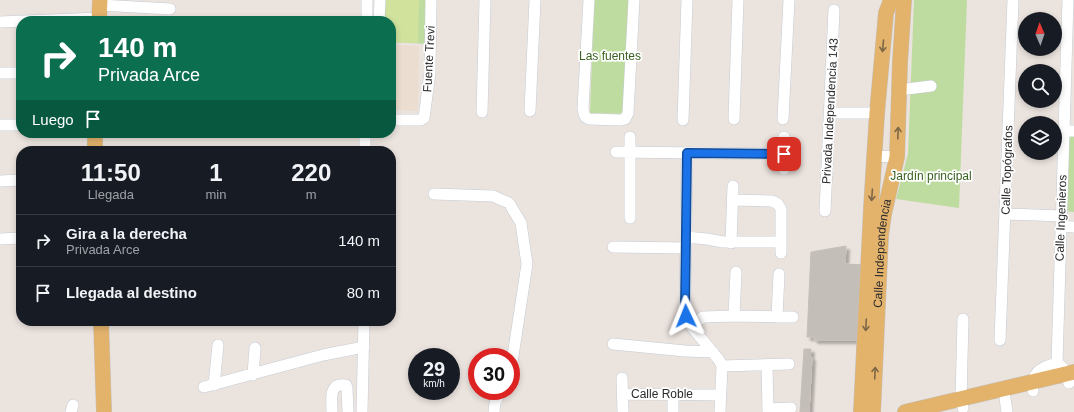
<!DOCTYPE html>
<html lang="es">
<head>
<meta charset="utf-8">
<style>
  body { margin:0; font-family:Helvetica,sans-serif; background:#20242c; color:#f1f3f6; height:100vh; display:flex; flex-direction:column; font-size:15px; white-space:nowrap }
  * { box-sizing:border-box; margin:0 }
  p { font-size:13px; color:#9ea1a6 }
  .icon { flex:none; width:22px; height:22px; fill:none; stroke:currentColor; stroke-width:2; stroke-linecap:round; stroke-linejoin:round }
  .map { position:relative; flex:1; overflow:hidden }
  .panel { position:absolute; left:16px; top:146px; width:380px; height:180px; display:flex; flex-direction:column; background:#171b24; border-radius:16px; box-shadow:0 2px 6px #0003 }
  .panel>* { flex:none }
  .hud { position:absolute; left:16px; top:16px; width:380px; height:122px; border-radius:16px; box-shadow:0 2px 6px #0003; background:#0b6e4f; color:#fff; overflow:hidden }
  .needle { width:26px; rotate:358deg }
  .fabs { position:absolute; left:1018px; top:12px; display:grid; gap:8px }
  .fabs a { display:grid; place-items:center; width:44px; height:44px; border-radius:50%; background:#171b24; box-shadow:0 2px 6px #0003; font-size:20px }
  .speed { position:absolute; left:408px; top:348px; display:flex; gap:8px; font-size:20px; font-weight:700; text-align:center }
  .speed>* { display:grid; place-content:center; width:52px; height:52px; border-radius:50%; background:#171b24; box-shadow:0 2px 6px #0003; line-height:1 }
  .speed small { font-size:10px; font-weight:400 }
  .speed .limit { border:6px solid #d22; background:#fff; color:#111 }
  .pin { position:absolute; display:grid; place-items:center; width:34px; height:34px; color:#fff; margin:-17px; border-radius:8px; box-shadow:0 2px 6px #0006 }
  .me { position:absolute; width:44px; margin:-22px; rotate:358deg; stroke-linejoin:round; filter:drop-shadow(0 0 3px #0008) }
  .turn { display:flex; align-items:center; gap:14px; height:84px; padding:0 16px; font-size:18px }
  .turn .icon { width:52px; height:52px; stroke-width:2.5 }
  .turn b { display:block; font-size:28px; line-height:34px }
  .then { display:flex; align-items:center; height:38px; padding:0 16px; background:#0003; gap:8px; font-size:15px }
  .eta { display:flex; justify-content:space-evenly; align-items:center; height:68px; text-align:center }
  .eta b { font-size:24px; font-weight:800; line-height:28px }
  ul { padding:0; list-style:none }
  li { display:flex; align-items:center; gap:12px; height:52px; padding:0 16px; border-top:1px solid #363941 }
  li div { flex:1 }
  li b { display:block; font-size:15px }
  li em { font-style:normal }
  .map>svg:first-child { display:block }
  .education { fill:#ebddcf }
  .green { fill:#bfdca0 }
  .pitch { fill:#d1e29d }
  .building { fill:#c4beb9; stroke:#c6bfb8; filter:url(#shadow) }
  .lines { fill:none; stroke-linecap:round; stroke-linejoin:round }
  .minor-casing { stroke:#c5cbd3; stroke-width:12 }
  .major-casing { stroke:#c3c3c3; stroke-width:16 }
  .minor { stroke:#fff; stroke-width:11 }
  .major { stroke:#e3b26b; stroke-width:15 }
  .oneway { stroke:#7d6747 }
  .route-casing { stroke:#114b97; stroke-width:10 }
  .route { stroke:#1a73e8; stroke-width:7 }
  .labels { text-anchor:middle; dominant-baseline:central; stroke-width:3.5; stroke-linejoin:round; paint-order:stroke }
  .park-label { font-size:12px; fill:#396121; stroke:#fff }
  .street-label { font-size:12px; fill:#2a2a2a; stroke:#fff }
</style>
</head>
<body>
<div class="map">
<svg width="1074" height="412" viewBox="0 0 1074 412">
  <defs>
    <filter id="shadow"><feDropShadow dx="3.5" dy="3.5" stdDeviation="1" flood-color="#0004"/></filter>
  </defs>
  <rect width="100%" height="100%" fill="#ebe3de"/>
  <path class="education" d="M394,45L419,46L418,111L391,110V68H392Z"/>
  <path class="green" d="M382,0H428L427,44L391,42V21H382Z
    M594,0H629L625,114L590,113Z
    M914,0H967L959,208L896,199L908,154Z
    M1068,134L1074,135V212L1064,211Z"/>
  <path class="pitch" d="M386,0H419L418,43L391,42V21H385Z"/>
  <path class="building" d="M846,246L845,264L866,265L863,340H814V337H807L811,252Z
    M804,349H811L810,357H812L809,412H800Z"/>
  <g class="lines">
    <g class="minor-casing">
      <path id="minor" d="M589,0L583,108C584,114 584,117 589,119L621,120L625,119L628,113L634,0
        M100,5L170,9
        M367,21V0
        M379,21L380,0
        M0,22L99,18
        M0,73H21
        M899,90L931,86
        M530,111L535,0
        M482,112L485,0
        M830,113H877
        M734,119L738,0
        M783,119L789,0
        M391,120H421L424,118L430,72L431,0
        M683,120L687,0
        M0,125H21
        M1063,131H1074
        M365,151V133
        M616,152L784,154
        M687,153L685,310L688,321L691,326L719,360L722,366L720,412
        M875,156L897,157
        M784,169V137
        M0,181L21,180
        M434,194L493,196L509,203L521,223L527,264L511,369
        M733,200L772,201L778,204L781,209V253
        M825,211L834,10
        M1006,214L1061,216
        M630,218V137
        M1061,226L1074,227
        M686,237L707,239L723,242H780
        M0,239L21,238
        M731,243L733,186
        M613,247L686,248
        M734,316L736,272
        M777,317L779,274
        M963,319L961,399L963,408
        M691,326L703,317L734,316L793,317
        M1000,340L1013,0
        M613,344L685,351L713,352
        M1057,363L1068,0
        M767,365L768,412
        M722,366L789,364
        M253,375L255,348
        M622,378L623,412
        M214,385L218,345
        M204,387L323,355L364,347
        M1033,391C1031,373 1040,367 1057,363C1065,368 1067,374 1069,383
        M623,394L720,395
        M1005,398L1007,412
        M768,409L791,408
        M71,412L73,405
        M332,412C332,400 328,382 346,385L347,388L348,412
        M362,412L364,321
        M494,412L495,403L501,391
        M673,412V394"/>
    </g>
    <g class="major-casing">
      <g id="major">
        <path d="M99,21L100,0"/>
        <path d="M95,151V133"/>
        <path d="M101,321L104,412"/>
        <path d="M861,412L871,209L877,113L886,13L891,0"/>
        <path id="s1" d="M873,412L881,235L884,214L897,157L900,62L904,0"/>
        <path d="M905,412L1074,372"/>
      </g>
    </g>
    <use href="#minor" class="minor"/>
    <use href="#major" class="major"/>
  </g>
  <defs><path id="oneway-shaft" d="M-6 0H5M1.5-3L5.5 0L1.5 3" fill="none" stroke-width="1.6" stroke-linecap="round" stroke-linejoin="round"/></defs>
  <g class="oneway">
    <use href="#oneway-shaft" transform="translate(883 46) rotate(95)"/>
    <use href="#oneway-shaft" transform="translate(898 133) rotate(-88)"/>
    <use href="#oneway-shaft" transform="translate(872 195) rotate(94)"/>
    <use href="#oneway-shaft" transform="translate(866 325) rotate(93)"/>
    <use href="#oneway-shaft" transform="translate(875 373) rotate(-87)"/>
  </g>
  <g class="lines">
    <g class="route-casing">
      <path id="route" d="M686,316L685,310L687,153L784,154"/>
    </g>
    <use href="#route" class="route"/>
  </g>
  <g class="labels">
    <g class="park-label">
      <text x="610" y="56">Las fuentes</text>
      <text x="931" y="176">Jardín principal</text>
    </g>
    <g class="street-label">
      <text transform="translate(429 59) rotate(-87)">Fuente Trevi</text>
      <text transform="translate(830 111) rotate(-87)">Privada Independencia 143</text>
      <text transform="translate(1007 170) rotate(-88)">Calle Topógrafos</text>
      <text transform="translate(1061 218) rotate(-88)">Calle Ingenieros</text>
      <text stroke="none"><textPath href="#s1" startOffset="159">Calle Independencia</textPath></text>
      <text x="662" y="394">Calle Roble</text>
    </g>
  </g>
</svg>
<div class="fabs">
<a><svg class="needle" viewBox="-14 -14 28 28"><path d="M0-13l5 13h-10z" fill="#e53935"/><path d="M0 13l5-13h-10z" fill="#9ea1a6"/></svg></a>
<a><svg class="icon" aria-label="search" viewBox="0 0 24 24"><circle cx="10" cy="10" r="6"/><path d="M15 15l6 6"/></svg></a>
<a><svg class="icon" aria-label="layers" viewBox="0 0 24 24"><path d="M12 4l9 5-9 5-9-5zM3 14l9 5 9-5"/></svg></a>
</div>
<div class="speed"><div>29<small>km/h</small></div><div class="limit">30</div></div>
<div class="pin" style="left:784px;top:154px;background:#d93025"><svg class="icon" aria-label="arrive" viewBox="0 0 24 24"><path d="M6 21V4h12l-3 4 3 4H6"/></svg></div>
<svg class="me" style="left:686px;top:316px" viewBox="-20 -20 40 40"><path d="M0-17L14 15 0 8-14 15z" fill="#1a73e8" stroke="#fff" stroke-width="4"/></svg>
<div class="hud">
<div class="turn"><svg class="icon" aria-label="right" viewBox="0 0 24 24"><path d="M7 20v-9h11M14 6l5 5-5 5"/></svg><div><b>140 m</b>Privada Arce</div></div>
<div class="then">Luego<svg class="icon" aria-label="arrive" viewBox="0 0 24 24"><path d="M6 21V4h12l-3 4 3 4H6"/></svg></div>
</div>
<section class="panel">
<div class="eta">
<div><b>11:50</b><p>Llegada</p></div>
<div><b>1</b><p>min</p></div>
<div><b>220</b><p>m</p></div>
</div>
<ul>
<li><svg class="icon" aria-label="right" viewBox="0 0 24 24"><path d="M7 20v-9h11M14 6l5 5-5 5"/></svg><div><b>Gira a la derecha</b><p>Privada Arce</p></div><em>140 m</em></li>
<li><svg class="icon" aria-label="arrive" viewBox="0 0 24 24"><path d="M6 21V4h12l-3 4 3 4H6"/></svg><div><b>Llegada al destino</b></div><em>80 m</em></li>
</ul>
</section>
</div>
</body>
</html>
